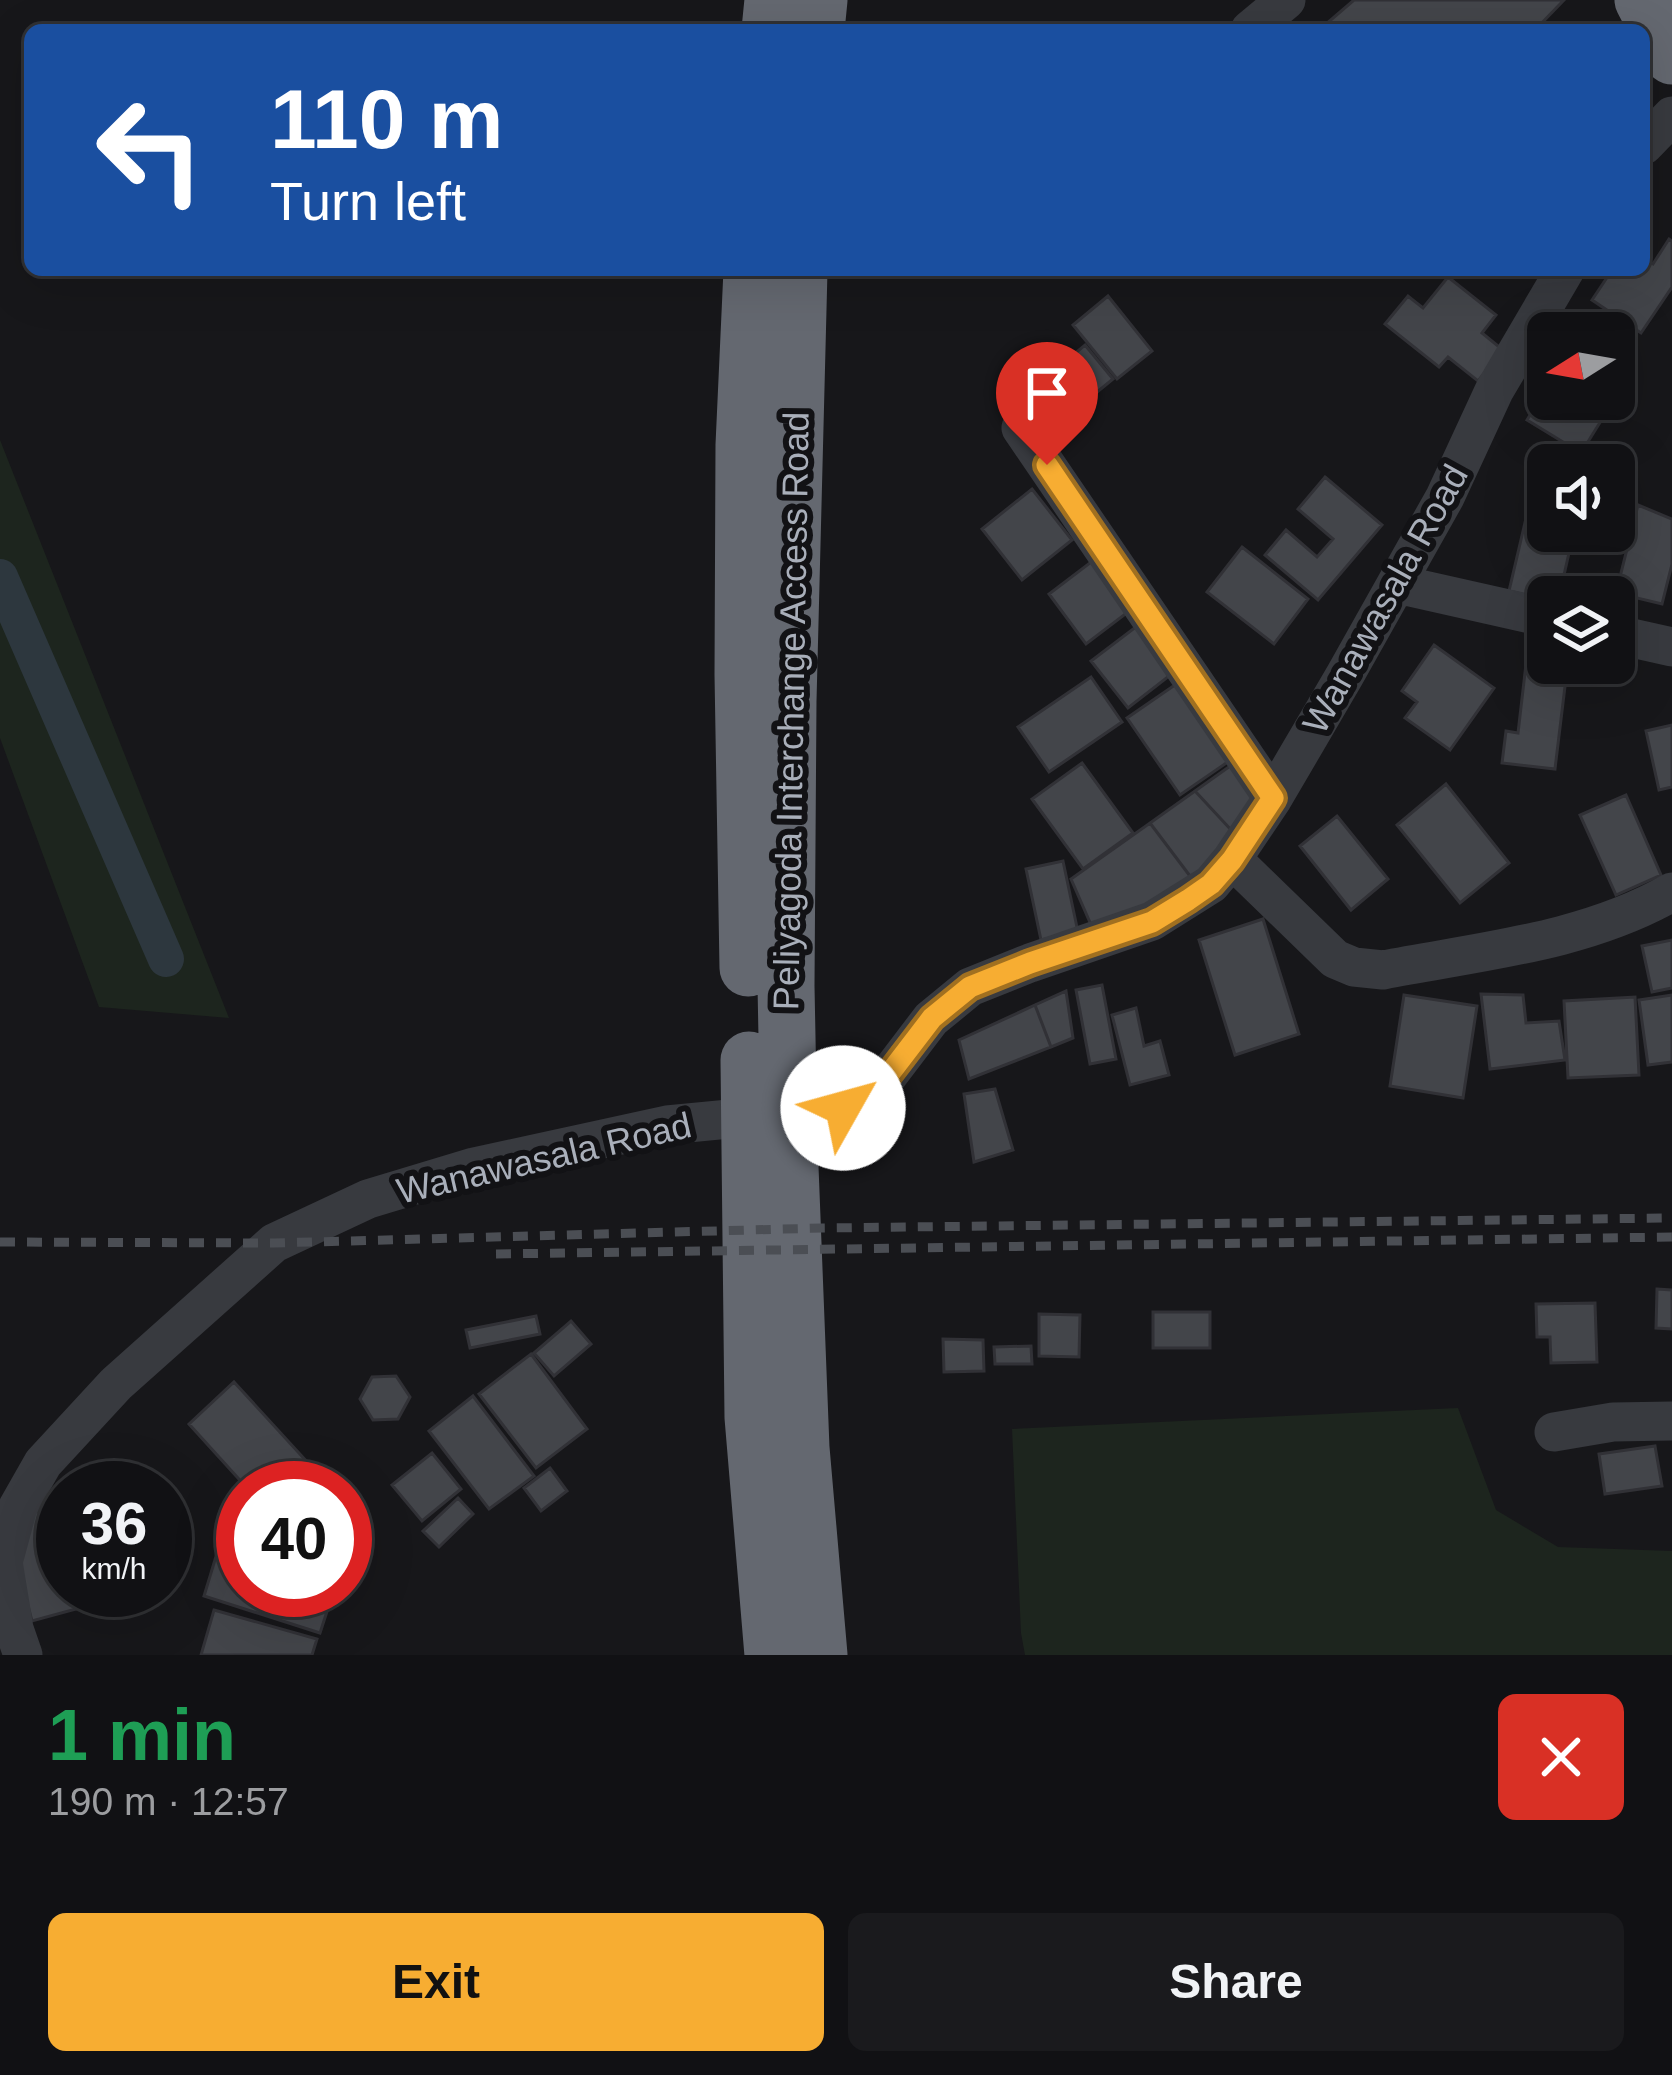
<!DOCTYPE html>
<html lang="en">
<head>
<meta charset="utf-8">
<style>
  body { margin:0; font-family:Arial,sans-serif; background:#1a1a1d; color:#f1f3f6; height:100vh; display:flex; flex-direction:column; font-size:45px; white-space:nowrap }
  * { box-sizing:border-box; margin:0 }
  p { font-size:39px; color:#9c9da0 }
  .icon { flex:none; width:66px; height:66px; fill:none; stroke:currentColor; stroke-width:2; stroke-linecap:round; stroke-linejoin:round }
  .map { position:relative; height:1655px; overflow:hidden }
  .panel { display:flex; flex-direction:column; background:#111114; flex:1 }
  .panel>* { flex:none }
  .guide { position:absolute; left:24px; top:24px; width:1626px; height:252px; border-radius:18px; box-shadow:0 12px 48px #0002,0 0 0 3px #303134; background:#1a4fa0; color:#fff; overflow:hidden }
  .needle { width:78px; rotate:259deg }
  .controls { position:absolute; left:1527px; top:312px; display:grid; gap:24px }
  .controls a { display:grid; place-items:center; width:108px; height:108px; border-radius:18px; background:#111114; box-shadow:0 12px 48px #0002,0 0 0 3px #303134; font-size:60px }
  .speed { position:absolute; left:36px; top:1461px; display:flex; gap:24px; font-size:60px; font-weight:700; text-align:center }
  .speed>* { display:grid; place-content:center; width:156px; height:156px; border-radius:50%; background:#111114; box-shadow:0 12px 48px #0002,0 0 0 3px #303134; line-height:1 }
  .speed small { font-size:30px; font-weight:400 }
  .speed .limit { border:18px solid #d22; background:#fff; color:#111 }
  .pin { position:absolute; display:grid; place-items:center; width:102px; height:102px; color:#fff; margin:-123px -51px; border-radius:50% 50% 50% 0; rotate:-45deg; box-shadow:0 0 12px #0007 }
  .pin .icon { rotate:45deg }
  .me { position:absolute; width:132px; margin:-66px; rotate:52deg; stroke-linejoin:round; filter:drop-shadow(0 0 9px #0008) }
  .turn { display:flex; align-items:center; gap:42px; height:252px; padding:0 48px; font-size:54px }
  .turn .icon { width:156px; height:156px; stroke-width:2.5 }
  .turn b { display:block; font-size:84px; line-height:102px }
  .round { display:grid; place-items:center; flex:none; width:126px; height:126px; border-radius:18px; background:#1a1a1d }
  .head { display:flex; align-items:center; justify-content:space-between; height:204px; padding:0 48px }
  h1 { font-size:72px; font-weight:700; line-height:90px; color:#1e9e55 }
  .primary-button { display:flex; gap:24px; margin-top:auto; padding:24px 48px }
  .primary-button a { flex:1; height:138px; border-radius:18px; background:#f7ad32; color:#111; font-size:48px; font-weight:700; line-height:138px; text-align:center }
  .primary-button a+a { background:#1a1a1d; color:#f1f3f6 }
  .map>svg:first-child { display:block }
  .green { fill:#1d251e }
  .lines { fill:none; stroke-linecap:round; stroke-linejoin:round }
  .canal { stroke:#2d373e; stroke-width:36 }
  .building { fill:#43454a; stroke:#313136; stroke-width:3 }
  .minor { stroke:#383a3f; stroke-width:39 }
  .highway { stroke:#646870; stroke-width:57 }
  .rail { stroke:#4b4e54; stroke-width:9; stroke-dasharray:15 12; stroke-linecap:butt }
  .route-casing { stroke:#a17020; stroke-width:30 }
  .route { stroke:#f7ad32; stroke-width:21 }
  .labels { text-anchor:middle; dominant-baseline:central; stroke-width:12; stroke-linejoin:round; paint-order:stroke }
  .street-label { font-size:36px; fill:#a9afba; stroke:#121215 }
</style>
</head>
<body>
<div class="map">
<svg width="1672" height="1655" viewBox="0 0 1672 1655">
  <rect width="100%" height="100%" fill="#17171a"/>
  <path class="green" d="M0,440L229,1018L99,1007L0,738Z
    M1458,1408L1496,1510L1558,1547L1672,1551V1655H1025L1021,1633L1012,1429Z"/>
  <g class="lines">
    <path class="canal" d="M0,577L166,959"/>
  </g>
  <path class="building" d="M1354,0H1564L1535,30H1319Z
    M1669,239L1672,241V287L1641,333L1592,300L1612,270H1644V258L1653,264Z
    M1448,277L1496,315L1482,333L1503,350L1478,381L1448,357L1439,367L1385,324L1408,296L1423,308Z
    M1108,296L1152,351L1117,379L1073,325Z
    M1085,345L1113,379L1051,430L1023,396Z
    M1548,386V399L1614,400L1581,453L1527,420Z
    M1325,477L1382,525L1318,600L1265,555L1286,530L1317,557L1333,539L1298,509Z
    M1534,484L1548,487V531H1574L1559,597H1548V600L1509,591Z
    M1032,489L1072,540L1022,580L982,529Z
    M1638,505L1672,519V564L1662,604L1616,593Z
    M1242,547L1308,599L1274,644L1207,592Z
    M1095,559L1132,609L1086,644L1049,594Z
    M1137,626L1173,673L1128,708L1091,661Z
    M1434,645L1494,688L1450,750L1405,718L1417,702L1402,691Z
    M1526,664L1567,670L1555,769L1502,763L1506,731L1518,733Z
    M1091,677L1122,722L1049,772L1018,727Z
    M1182,680L1235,757L1180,795L1127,718Z
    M1672,725V787L1659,790L1646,731Z
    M1240,759L1259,785L1233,832L1195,791Z
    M1082,763L1133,833L1083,869L1032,799Z
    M1446,784L1509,863L1460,903L1397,825Z
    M1195,791L1233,832L1193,880L1150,823Z
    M1626,795L1661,875L1616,895L1580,815Z
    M1337,816L1388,879L1351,910L1300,846Z
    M1150,823L1193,880L1144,916L1092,927L1071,879Z
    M1063,861L1078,932L1041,940L1026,869Z
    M1263,919L1299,1034L1235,1055L1199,940Z
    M1672,940V988L1652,992L1642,946Z
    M1102,985L1116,1059L1090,1064L1076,990Z
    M1066,991L1073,1038L1051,1047L1035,1005Z
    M1481,994L1523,995L1526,1023L1559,1021L1565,1060L1490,1069Z
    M1404,995L1477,1006L1463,1098L1390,1086Z
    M1672,995V1062L1648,1065L1639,1000Z
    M1635,997L1639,1075L1568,1078L1564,1001Z
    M1035,1005L1051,1047L969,1079L959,1040Z
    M1136,1008L1144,1046L1160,1041L1169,1075L1130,1085L1112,1015Z
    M995,1089L1013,1150L974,1162L964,1094Z
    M1657,1289L1672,1290V1329L1656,1328Z
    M1595,1303L1597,1362L1551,1363L1550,1337H1537L1536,1304Z
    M1153,1312H1210V1348H1153Z
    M1039,1314L1080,1315L1079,1357L1039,1356Z
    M536,1316L540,1334L470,1348L466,1330Z
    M571,1321L591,1344L554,1376L534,1353Z
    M943,1339L983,1340L984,1371L944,1372Z
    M1031,1346L1032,1364H995L994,1347Z
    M531,1354L587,1429L536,1468L479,1394Z
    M396,1376L410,1397L398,1419L373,1420L360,1399L372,1377Z
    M234,1382L331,1488H247L189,1424Z
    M473,1396L534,1476L489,1509L429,1431Z
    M1655,1446L1662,1486L1605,1494L1599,1454Z
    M432,1453L461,1489L422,1521L392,1485Z
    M550,1468L567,1491L541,1511L524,1488Z
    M458,1498L473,1514L439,1547L423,1531Z
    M32,1510L63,1519V1590H146L32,1621L17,1565Z
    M224,1530L243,1536V1590H334L320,1633L204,1596Z
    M166,1537L178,1581L165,1585V1538Z
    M214,1610L317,1639L312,1655H201Z"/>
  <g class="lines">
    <path class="minor" d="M1250,30L1286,0
      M1644,145L1672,116
      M1021,428L1273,798
      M1397,584L1548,618
      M1614,634L1672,647
      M1232,859L1335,959L1354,967L1383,970C1481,951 1585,942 1672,892
      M1554,1432L1613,1422L1672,1421
      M23,1655L14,1629L3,1562L18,1507L43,1463L116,1384L274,1243L368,1199L474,1167L667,1125L843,1108L880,1086L931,1019L970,987L1030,963L1152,921L1211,884L1232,859L1273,798L1345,675L1445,497L1494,391L1565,270"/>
    <path class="highway" d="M1643,0L1672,56
      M770,30L773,0
      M816,30L819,0
      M799,270L788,701L786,986L789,1141L801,1448L819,1655
      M748,968L743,674L744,445L752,270
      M749,1060L753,1417L773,1655"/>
    <path class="rail" d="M0,1242L274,1243L822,1228L1672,1218
      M496,1254L1672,1237"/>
  </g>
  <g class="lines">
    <g class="route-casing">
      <path id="route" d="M843,1108L880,1086L932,1018L970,987L1030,963L1152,922L1188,900L1211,884L1232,860L1273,798L1047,465"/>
    </g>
    <use href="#route" class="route"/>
  </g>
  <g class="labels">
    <g class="street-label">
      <text transform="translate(1385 599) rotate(-61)">Wanawasala Road</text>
      <text transform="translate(791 711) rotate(-89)">Peliyagoda Interchange Access Road</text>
      <text transform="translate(544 1158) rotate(-13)">Wanawasala Road</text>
    </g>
  </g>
</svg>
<div class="controls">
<a><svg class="needle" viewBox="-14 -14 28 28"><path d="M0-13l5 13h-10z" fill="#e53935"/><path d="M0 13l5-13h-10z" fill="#9c9da0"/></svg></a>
<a><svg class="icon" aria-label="sound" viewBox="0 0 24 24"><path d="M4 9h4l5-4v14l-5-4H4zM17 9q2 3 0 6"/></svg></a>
<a><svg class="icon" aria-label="layers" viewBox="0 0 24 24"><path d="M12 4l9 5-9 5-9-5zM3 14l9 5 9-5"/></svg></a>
</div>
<div class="speed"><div>36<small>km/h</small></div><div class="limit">40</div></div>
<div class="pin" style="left:1047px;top:465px;background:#d93025"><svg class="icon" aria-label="arrive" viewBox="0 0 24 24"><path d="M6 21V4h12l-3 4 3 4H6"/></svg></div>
<svg class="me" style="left:843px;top:1108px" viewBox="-20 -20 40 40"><circle r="19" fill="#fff"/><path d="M0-13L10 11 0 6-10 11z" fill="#f7ad32"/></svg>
<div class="guide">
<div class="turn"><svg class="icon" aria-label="left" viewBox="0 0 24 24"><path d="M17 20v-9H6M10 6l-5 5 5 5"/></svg><div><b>110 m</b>Turn left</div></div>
</div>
</div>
<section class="panel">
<div class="head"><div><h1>1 min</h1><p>190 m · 12:57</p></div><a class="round" style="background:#d93025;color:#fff"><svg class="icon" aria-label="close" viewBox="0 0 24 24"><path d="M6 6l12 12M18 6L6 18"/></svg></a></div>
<div class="primary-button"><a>Exit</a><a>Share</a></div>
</section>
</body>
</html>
